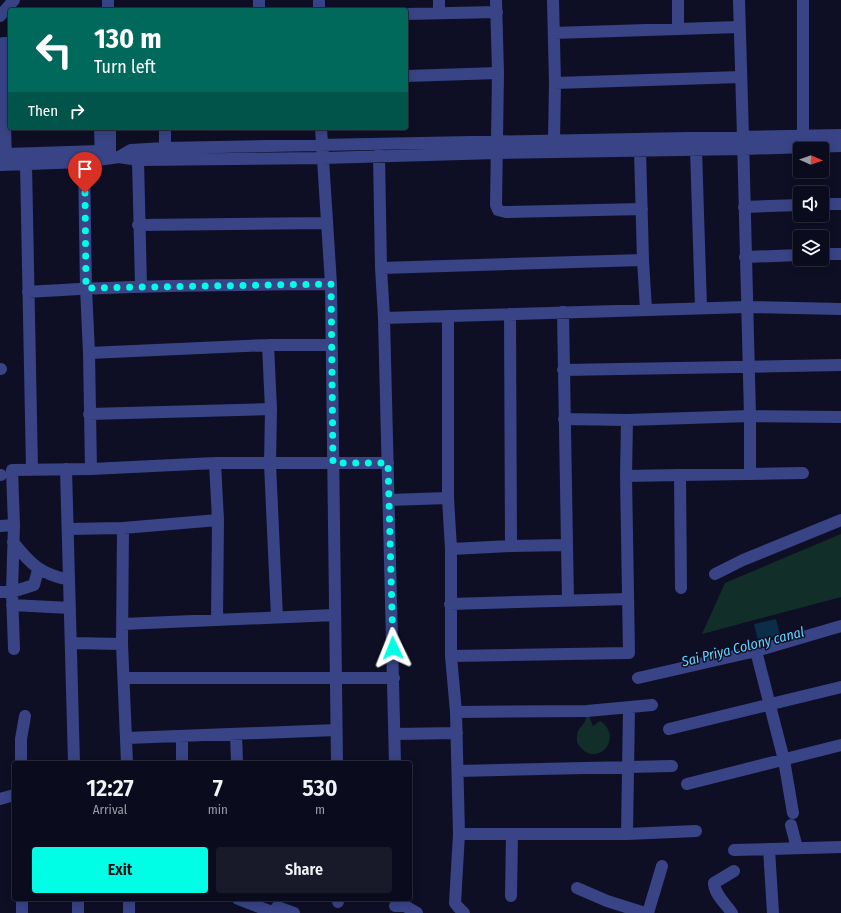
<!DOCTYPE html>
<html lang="en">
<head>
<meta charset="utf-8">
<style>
  body { margin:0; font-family:"Fira Sans Condensed",sans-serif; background:#181929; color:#f1f3f6; height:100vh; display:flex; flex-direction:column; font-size:15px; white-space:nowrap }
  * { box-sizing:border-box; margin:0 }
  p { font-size:13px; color:#999ba3 }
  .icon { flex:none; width:22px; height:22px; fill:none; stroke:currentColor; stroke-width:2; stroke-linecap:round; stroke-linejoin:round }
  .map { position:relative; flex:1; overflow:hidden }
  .details { position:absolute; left:12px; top:761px; width:400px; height:140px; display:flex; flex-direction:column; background:#0a0b1c; border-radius:4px; box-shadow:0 2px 10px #0003,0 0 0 1px #2a2b3b }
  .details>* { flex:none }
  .banner { position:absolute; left:8px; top:8px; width:400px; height:122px; border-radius:4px; box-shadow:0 2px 10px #0003,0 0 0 1px #2a2b3b; background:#00695c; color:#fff; overflow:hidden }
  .needle { width:26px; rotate:92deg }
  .tools { position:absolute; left:793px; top:142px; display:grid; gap:8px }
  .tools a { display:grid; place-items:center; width:36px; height:36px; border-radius:4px; background:#0a0b1c; box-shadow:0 2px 10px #0003,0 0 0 1px #2a2b3b; font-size:20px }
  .pin { position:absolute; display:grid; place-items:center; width:34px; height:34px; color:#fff; margin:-41px -17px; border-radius:50% 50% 50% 0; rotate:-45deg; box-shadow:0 0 4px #0007 }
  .pin .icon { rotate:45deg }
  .me { position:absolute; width:44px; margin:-22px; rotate:358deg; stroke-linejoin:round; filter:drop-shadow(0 0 3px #0008) }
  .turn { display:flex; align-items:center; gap:14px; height:84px; padding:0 20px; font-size:18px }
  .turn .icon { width:52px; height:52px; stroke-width:2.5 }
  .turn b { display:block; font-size:28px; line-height:34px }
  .then { display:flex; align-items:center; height:38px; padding:0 20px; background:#0003; gap:8px; font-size:15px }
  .eta { display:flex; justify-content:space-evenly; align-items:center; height:68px; text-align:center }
  .eta b { font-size:24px; font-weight:600; line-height:28px }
  .button { display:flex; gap:8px; margin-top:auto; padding:8px 20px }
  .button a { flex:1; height:46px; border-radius:4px; background:#00fde5; color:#111; font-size:16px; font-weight:600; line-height:46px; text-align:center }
  .button a+a { background:#181929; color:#f1f3f6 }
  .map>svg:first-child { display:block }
  .green { fill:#112f28 }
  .water { fill:#0a2d48 }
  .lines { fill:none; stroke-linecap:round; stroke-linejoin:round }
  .minor { stroke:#384486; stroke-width:12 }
  .route { stroke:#00fde5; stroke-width:7; stroke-dasharray:0 12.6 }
  .labels { text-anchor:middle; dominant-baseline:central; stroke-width:3; stroke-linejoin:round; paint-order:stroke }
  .water-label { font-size:14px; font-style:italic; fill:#60d5ff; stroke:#0e0f25 }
</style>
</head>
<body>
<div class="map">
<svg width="841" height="913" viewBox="0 0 841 913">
  <rect width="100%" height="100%" fill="#0e0f25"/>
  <path class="green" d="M841,534V597L702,634L725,583Z
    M587,711L593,726L600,721C624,737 599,766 582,749C578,746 576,741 577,736C577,729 581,728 584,723C586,720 586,714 587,711Z"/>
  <path class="water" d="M776,619L780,635L758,641L754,624Z"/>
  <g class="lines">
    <path class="minor" d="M108,0V10
      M319,0V10
      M439,0V13
      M496,0L498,73L496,205L498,210L506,212L642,209
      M553,0L555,83L554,140
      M678,0V29
      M739,0L743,137L750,416V474
      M803,0V136
      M259,10V0
      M406,14L497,12
      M0,16L14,0
      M554,33L739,27
      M406,76L498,73
      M555,83L741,77
      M100,128L101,159
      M110,128V158
      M165,128V148
      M321,128L331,284L337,763
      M696,149L701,308
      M640,150L643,260L646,310
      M6,154L101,151
      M379,155L381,268L384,318L395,763
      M119,157L131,150L165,148L841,135
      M138,160L141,286
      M84,162L86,288L89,353L91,469
      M26,164L32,469
      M0,165L84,162L119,157L138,160L323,158L497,153L743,149L841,146
      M6,165L3,43H10
      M822,204H841
      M744,207L800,205
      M138,225L326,223
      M822,254H841
      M745,257L800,255
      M381,268L643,260
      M28,292C129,285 230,285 331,284
      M510,314L511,546
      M448,316V498L451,549V656L456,712L459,834L455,903L458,907L464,913
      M384,318L747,307L841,309
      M268,345L271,409L270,464L277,617
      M89,353L268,345H331
      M0,369H1
      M563,370L841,365
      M89,414L271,409
      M564,419L627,420L750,416L841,417
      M215,463L218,520L217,620
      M66,469L74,763
      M0,475H1
      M680,475L803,473
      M626,476L680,475L681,588
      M389,500L448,498
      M0,526L14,525
      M123,528L122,644L127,763
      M68,529L123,528L218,520
      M13,542C31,565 41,574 69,580
      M567,545L568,601
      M451,549L511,546L567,545L563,312
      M715,574L743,560L841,520
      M0,592H12L34,585L38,570
      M450,604L628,599
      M12,605L70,608
      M123,624L335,615
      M71,643L122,644
      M14,649L12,592L14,525L12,470L91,469L215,463H388
      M756,651L784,760L793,813
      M451,656L629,653L626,476L627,420
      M125,678H394
      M638,678L756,651L841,626
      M456,712L587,711L652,705
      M669,729L841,687
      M236,734L237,763
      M395,734L457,733
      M182,736V763
      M127,738L336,730
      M21,763V739L25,716
      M458,771L672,766
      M687,784L841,745
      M0,799L14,795
      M791,825L797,848
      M459,834H627L696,831
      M627,834L629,708
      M769,849L773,913
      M734,850L841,847
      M577,888L607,901L645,913
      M511,896L512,834
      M22,899V913
      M78,899V913
      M238,899L275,913
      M338,899V902
      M395,906H405L417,913
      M129,913V899
      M275,913L277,907L294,913
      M648,913L662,866
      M732,913C726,904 714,894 714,883L734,871"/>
  </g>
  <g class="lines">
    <path class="route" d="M85,193L86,288L331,284L333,463H388L393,648"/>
  </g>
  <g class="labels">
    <g class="water-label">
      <text transform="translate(743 647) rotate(-14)">Sai Priya Colony canal</text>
    </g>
  </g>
</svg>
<div class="tools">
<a><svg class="needle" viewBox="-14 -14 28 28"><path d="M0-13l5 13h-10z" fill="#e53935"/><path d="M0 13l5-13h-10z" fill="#999ba3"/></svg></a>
<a><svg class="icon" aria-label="sound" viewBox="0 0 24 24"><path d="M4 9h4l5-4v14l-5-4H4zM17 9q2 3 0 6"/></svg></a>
<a><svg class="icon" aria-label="layers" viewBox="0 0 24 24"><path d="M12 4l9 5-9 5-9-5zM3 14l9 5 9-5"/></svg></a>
</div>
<div class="pin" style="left:85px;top:193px;background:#d93025"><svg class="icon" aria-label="arrive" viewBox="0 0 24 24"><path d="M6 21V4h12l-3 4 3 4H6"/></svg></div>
<svg class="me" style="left:393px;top:648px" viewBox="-20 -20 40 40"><path d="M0-17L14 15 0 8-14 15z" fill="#00fde5" stroke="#fff" stroke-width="4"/></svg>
<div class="banner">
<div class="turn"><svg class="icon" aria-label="left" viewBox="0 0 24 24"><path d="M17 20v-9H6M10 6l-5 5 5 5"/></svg><div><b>130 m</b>Turn left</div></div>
<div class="then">Then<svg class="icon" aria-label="right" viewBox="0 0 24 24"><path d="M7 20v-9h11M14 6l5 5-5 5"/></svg></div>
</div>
<section class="details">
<div class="eta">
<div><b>12:27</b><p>Arrival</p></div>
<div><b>7</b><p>min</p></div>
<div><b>530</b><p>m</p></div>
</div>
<div class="button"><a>Exit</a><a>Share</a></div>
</section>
</div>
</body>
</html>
